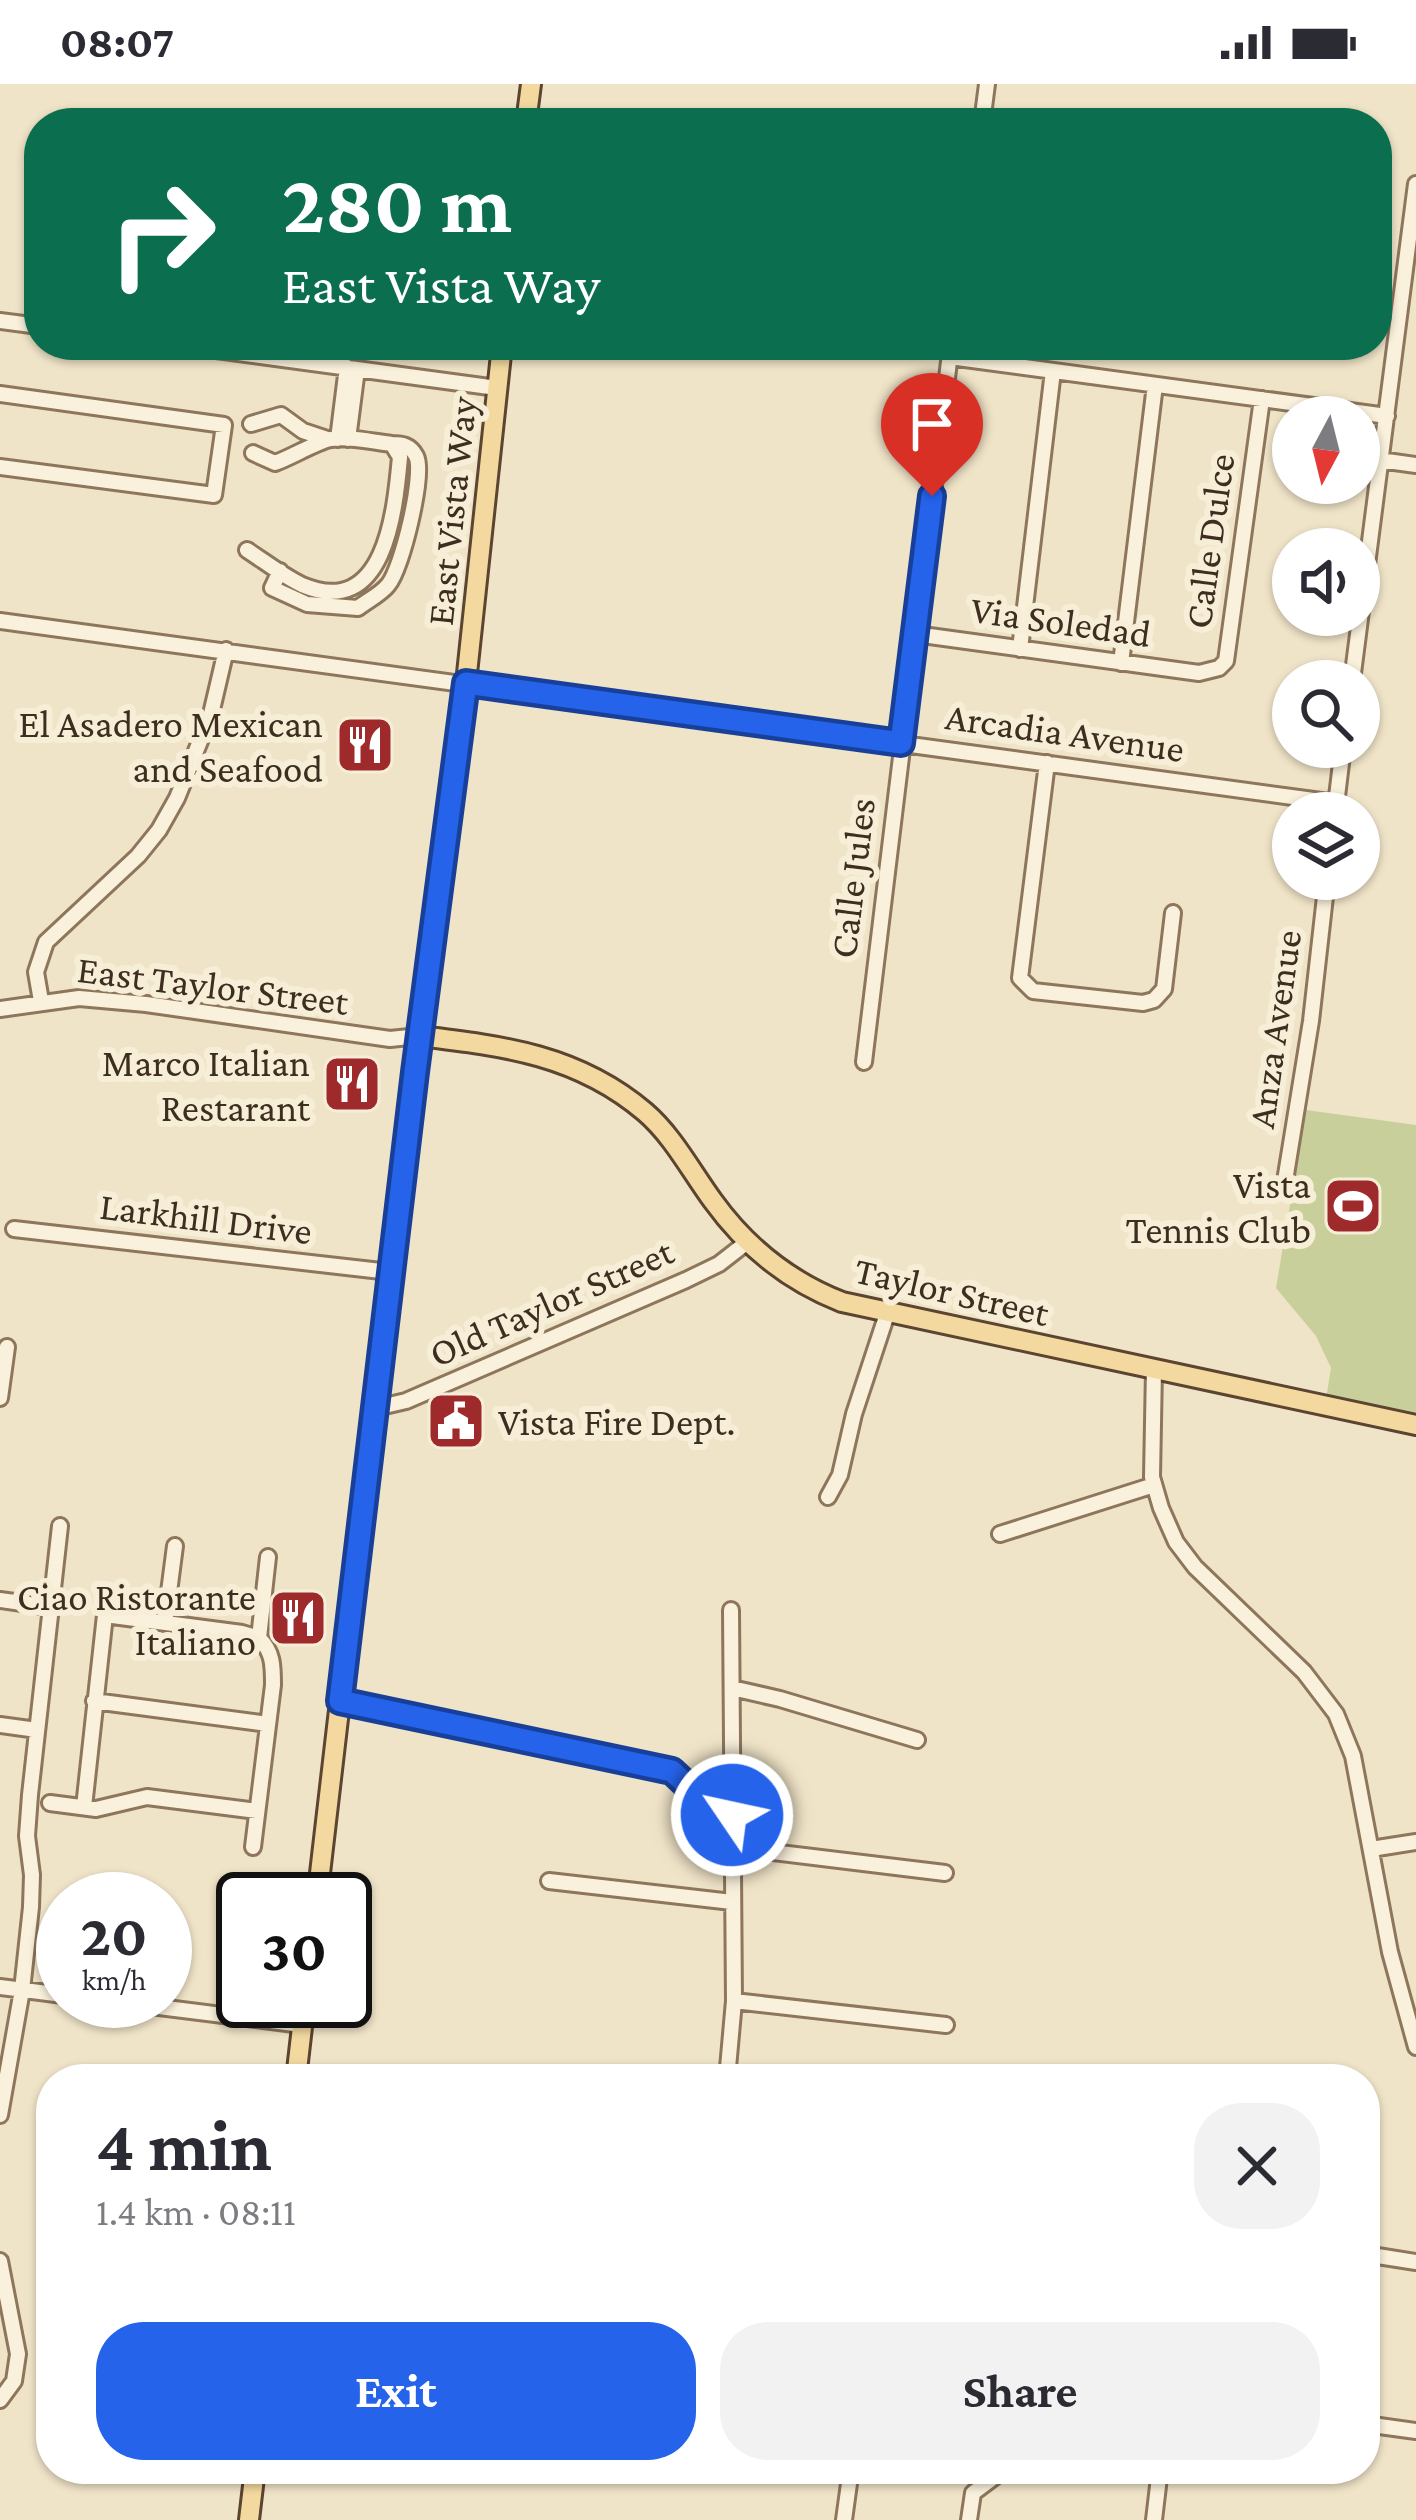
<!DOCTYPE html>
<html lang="en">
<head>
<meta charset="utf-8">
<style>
  body { margin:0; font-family:"Crimson Pro",serif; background:#f2f2f3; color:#2b2b33; height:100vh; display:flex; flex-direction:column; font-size:45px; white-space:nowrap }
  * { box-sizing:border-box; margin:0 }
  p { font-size:39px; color:#7c7c81 }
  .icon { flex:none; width:66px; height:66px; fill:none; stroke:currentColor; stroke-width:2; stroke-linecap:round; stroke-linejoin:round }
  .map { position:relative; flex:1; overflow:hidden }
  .details { position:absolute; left:36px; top:1980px; width:1344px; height:420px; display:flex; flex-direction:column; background:#fff; border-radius:48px; box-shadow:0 3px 9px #0004 }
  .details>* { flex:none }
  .banner { position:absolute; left:24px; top:24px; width:1368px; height:252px; border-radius:48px; box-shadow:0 3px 9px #0004; background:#0b6e4f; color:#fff; overflow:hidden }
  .needle { width:78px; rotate:187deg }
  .fabs { position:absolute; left:1272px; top:312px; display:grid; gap:24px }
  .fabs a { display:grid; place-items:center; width:108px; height:108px; border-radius:50%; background:#fff; box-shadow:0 3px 9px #0004; font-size:60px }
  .speed { position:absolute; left:36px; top:1788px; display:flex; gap:24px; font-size:60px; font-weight:700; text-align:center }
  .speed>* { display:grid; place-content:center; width:156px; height:156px; border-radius:50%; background:#fff; box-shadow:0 3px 9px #0004; line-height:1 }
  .speed small { font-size:30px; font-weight:400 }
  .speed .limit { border:6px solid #111; border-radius:18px; background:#fff; color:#111 }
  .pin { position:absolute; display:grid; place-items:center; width:102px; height:102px; color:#fff; margin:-123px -51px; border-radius:50% 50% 50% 0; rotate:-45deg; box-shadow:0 0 12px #0007 }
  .pin .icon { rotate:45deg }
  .me { position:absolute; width:132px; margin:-66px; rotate:304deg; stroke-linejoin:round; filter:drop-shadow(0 0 9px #0008) }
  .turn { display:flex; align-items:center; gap:42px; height:252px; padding:0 60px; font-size:54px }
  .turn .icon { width:156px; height:156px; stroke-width:2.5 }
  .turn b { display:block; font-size:84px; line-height:102px }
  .round { display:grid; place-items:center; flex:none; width:126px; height:126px; border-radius:48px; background:#f2f2f3 }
  .overview { display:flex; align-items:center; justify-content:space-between; height:204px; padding:0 60px }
  h1 { font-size:72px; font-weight:700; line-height:90px }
  .button { display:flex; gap:24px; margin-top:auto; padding:24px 60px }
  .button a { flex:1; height:138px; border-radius:48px; background:#2563eb; color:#fff; font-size:48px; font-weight:700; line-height:138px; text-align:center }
  .button a+a { background:#f2f2f3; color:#2b2b33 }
  .status { display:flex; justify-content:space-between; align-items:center; height:84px; padding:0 60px; background:#fff; direction:ltr }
  .status svg { height:33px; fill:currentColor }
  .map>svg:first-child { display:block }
  .green { fill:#c9cf9b }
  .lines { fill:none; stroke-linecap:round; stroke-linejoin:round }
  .minor-casing { stroke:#8d765c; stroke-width:20 }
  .major-casing { stroke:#5b4430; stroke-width:24 }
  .minor { stroke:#faf1dc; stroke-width:14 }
  .major { stroke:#f3d9a0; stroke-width:18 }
  .route-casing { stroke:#184099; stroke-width:30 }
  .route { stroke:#2563eb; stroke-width:21 }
  .labels { text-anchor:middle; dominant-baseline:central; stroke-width:12; stroke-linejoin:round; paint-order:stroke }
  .street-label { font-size:39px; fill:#3d2e20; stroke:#f7eed8 }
  .poi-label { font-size:39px; fill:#3d2e20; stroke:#f7eed8; text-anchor:end }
</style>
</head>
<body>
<div class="status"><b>08:07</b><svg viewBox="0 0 49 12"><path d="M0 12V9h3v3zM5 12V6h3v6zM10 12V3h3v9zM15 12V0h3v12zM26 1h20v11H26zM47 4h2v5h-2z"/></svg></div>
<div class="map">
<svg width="1416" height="2436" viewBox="0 0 1416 2436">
  <rect width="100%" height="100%" fill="#f0e4c8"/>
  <path class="green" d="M1306,1026L1416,1041V1341L1325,1321L1331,1284L1316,1252L1276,1204Z"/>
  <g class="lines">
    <g class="minor-casing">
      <path id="minor" d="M982,39L987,0
        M0,237L39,242
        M179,261L497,304
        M950,273L1387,332
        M0,310L224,341L214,411L0,383
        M251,340L281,331L303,347L327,355
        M338,355L347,283
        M348,355L357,285
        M253,369L275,379C292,373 316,358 331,355C350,352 372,358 392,360
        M1380,376L1416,381
        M247,466C264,477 283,492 302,501C385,536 395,428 400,373L392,360C402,360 410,361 416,372C425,389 402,485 388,501C381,510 367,517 358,524L307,520L272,504L280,487
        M0,537L1336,719
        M915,550L1199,589L1219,584L1226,577L1262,315
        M1020,565L1053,287
        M1121,579L1155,301
        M1352,597L1416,100
        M1047,679L1020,894L1033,907L1143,919L1154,916L1164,905L1173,829
        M1335,729L1343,663
        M41,917L36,888L46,858L138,772L159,746L177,714L211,630L226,566
        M0,925L79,914L146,920L390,955L419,952
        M864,978L951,261
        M1284,1103L1311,937L1327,795
        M14,1145L390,1188
        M1154,1285L1152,1393L1161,1424L1176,1458L1195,1483L1304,1588L1336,1630L1353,1672L1390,1868L1416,1963
        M0,1314L7,1263
        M376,1324L406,1317L686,1196L719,1180L746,1159
        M828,1413L840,1391L854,1330L888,1227
        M1000,1450L1154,1401
        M0,1516L50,1523
        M165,1539L175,1462
        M259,1554L268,1473
        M732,1604L780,1615L917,1656
        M94,1617L268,1640
        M340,1617L672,1687L716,1729L732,1731
        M0,1641L37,1646
        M50,1719L96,1725L147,1713L257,1727
        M84,1723L105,1531L242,1549L259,1554
        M253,1763L273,1601C273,1581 273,1568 259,1554
        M731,1763L945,1789
        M1371,1765L1416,1758
        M549,1797L732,1818
        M0,1903L63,1911
        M111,1917L302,1941
        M734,1917L946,1941
        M727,1995L734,1917L731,1526
        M0,2031L22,1906L31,1823L32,1791L27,1752L30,1711L60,1442
        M1365,2170L1416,2178
        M0,2177L18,2270L14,2297L0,2316
        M1365,2340L1416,2347
        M844,2436L851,2385
        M969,2436L973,2409L1005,2385
        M1154,2436L1160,2385"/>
    </g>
    <g class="major-casing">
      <path id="major" d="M526,39L531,0
        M419,952C504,962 578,971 645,1028C673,1052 691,1087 713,1117C747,1164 788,1197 842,1218L1416,1341
        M317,1815L390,1188L466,599L502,261
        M296,1995L305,1917
        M249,2436L255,2385"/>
    </g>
    <use href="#minor" class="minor"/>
    <use href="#major" class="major"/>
  </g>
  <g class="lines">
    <g class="route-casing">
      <path id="route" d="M732,1731L716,1729L672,1687L340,1617L415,988L466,599L901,659L932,412"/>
    </g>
    <use href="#route" class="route"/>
  </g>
  <defs>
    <g id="restaurant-square" transform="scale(3)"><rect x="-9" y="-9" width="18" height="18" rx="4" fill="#9e2a2b" stroke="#f7eed8"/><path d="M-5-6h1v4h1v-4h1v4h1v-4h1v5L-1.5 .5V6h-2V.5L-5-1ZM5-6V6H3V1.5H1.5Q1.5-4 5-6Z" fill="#fff"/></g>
    <g id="stadium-square" transform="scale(3)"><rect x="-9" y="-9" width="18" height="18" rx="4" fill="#9e2a2b" stroke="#f7eed8"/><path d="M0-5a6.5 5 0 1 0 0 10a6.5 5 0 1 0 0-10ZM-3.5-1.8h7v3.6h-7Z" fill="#fff"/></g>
    <g id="civic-square" transform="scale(3)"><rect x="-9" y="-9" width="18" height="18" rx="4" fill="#9e2a2b" stroke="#f7eed8"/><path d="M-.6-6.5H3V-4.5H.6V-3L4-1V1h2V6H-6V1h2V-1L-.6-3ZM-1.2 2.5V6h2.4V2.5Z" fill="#fff"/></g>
  </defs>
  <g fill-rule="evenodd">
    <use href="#restaurant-square" x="365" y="661"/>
    <use href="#restaurant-square" x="352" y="1000"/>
    <use href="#stadium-square" x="1353" y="1122"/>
    <use href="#civic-square" x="456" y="1337"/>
    <use href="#restaurant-square" x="298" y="1534"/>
  </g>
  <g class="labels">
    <g class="street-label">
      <text transform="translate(451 427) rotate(-84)">East Vista Way</text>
      <text transform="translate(1209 457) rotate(-82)">Calle Dulce</text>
      <text transform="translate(1061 537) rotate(8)">Via Soledad</text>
      <text transform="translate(1065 648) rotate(8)">Arcadia Avenue</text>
      <text transform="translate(852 794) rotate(-83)">Calle Jules</text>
      <text transform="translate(213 901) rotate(7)">East Taylor Street</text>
      <text transform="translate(1274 945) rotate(-82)">Anza Avenue</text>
      <text transform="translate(206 1134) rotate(7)">Larkhill Drive</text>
      <text transform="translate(952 1207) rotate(13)">Taylor Street</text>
      <text transform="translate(551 1218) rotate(-24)">Old Taylor Street</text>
    </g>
    <g class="poi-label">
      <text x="323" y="639">El Asadero Mexican<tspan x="323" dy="45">and Seafood</tspan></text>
      <text x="310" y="978">Marco Italian<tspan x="310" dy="45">Restarant</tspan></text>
      <text x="1311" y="1100">Vista<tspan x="1311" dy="45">Tennis Club</tspan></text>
      <text x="498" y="1337" text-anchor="start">Vista Fire Dept.</text>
      <text x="256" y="1512">Ciao Ristorante<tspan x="256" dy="45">Italiano</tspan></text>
    </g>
  </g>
</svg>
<div class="fabs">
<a><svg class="needle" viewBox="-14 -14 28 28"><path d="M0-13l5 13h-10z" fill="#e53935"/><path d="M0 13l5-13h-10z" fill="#7c7c81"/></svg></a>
<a><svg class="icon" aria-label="sound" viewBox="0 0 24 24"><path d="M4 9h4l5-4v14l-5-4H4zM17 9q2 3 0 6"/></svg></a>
<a><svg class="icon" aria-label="search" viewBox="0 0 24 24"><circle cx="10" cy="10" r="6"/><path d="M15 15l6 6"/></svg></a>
<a><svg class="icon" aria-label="layers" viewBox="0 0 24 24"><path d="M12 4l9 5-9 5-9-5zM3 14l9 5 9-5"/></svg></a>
</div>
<div class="speed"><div>20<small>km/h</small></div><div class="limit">30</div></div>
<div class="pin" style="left:932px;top:412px;background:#d93025"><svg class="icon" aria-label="arrive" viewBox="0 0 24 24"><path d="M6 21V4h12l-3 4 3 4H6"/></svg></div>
<svg class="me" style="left:732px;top:1731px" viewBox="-20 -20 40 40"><circle r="17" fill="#2563eb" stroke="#fff" stroke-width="3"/><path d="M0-11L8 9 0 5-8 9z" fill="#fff"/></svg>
<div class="banner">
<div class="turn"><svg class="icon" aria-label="right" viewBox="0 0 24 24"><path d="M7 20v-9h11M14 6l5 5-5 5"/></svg><div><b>280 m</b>East Vista Way</div></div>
</div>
<section class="details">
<div class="overview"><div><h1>4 min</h1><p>1.4 km · 08:11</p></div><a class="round"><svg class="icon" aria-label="close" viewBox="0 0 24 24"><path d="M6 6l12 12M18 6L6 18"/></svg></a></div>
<div class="button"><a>Exit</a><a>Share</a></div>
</section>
</div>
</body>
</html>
